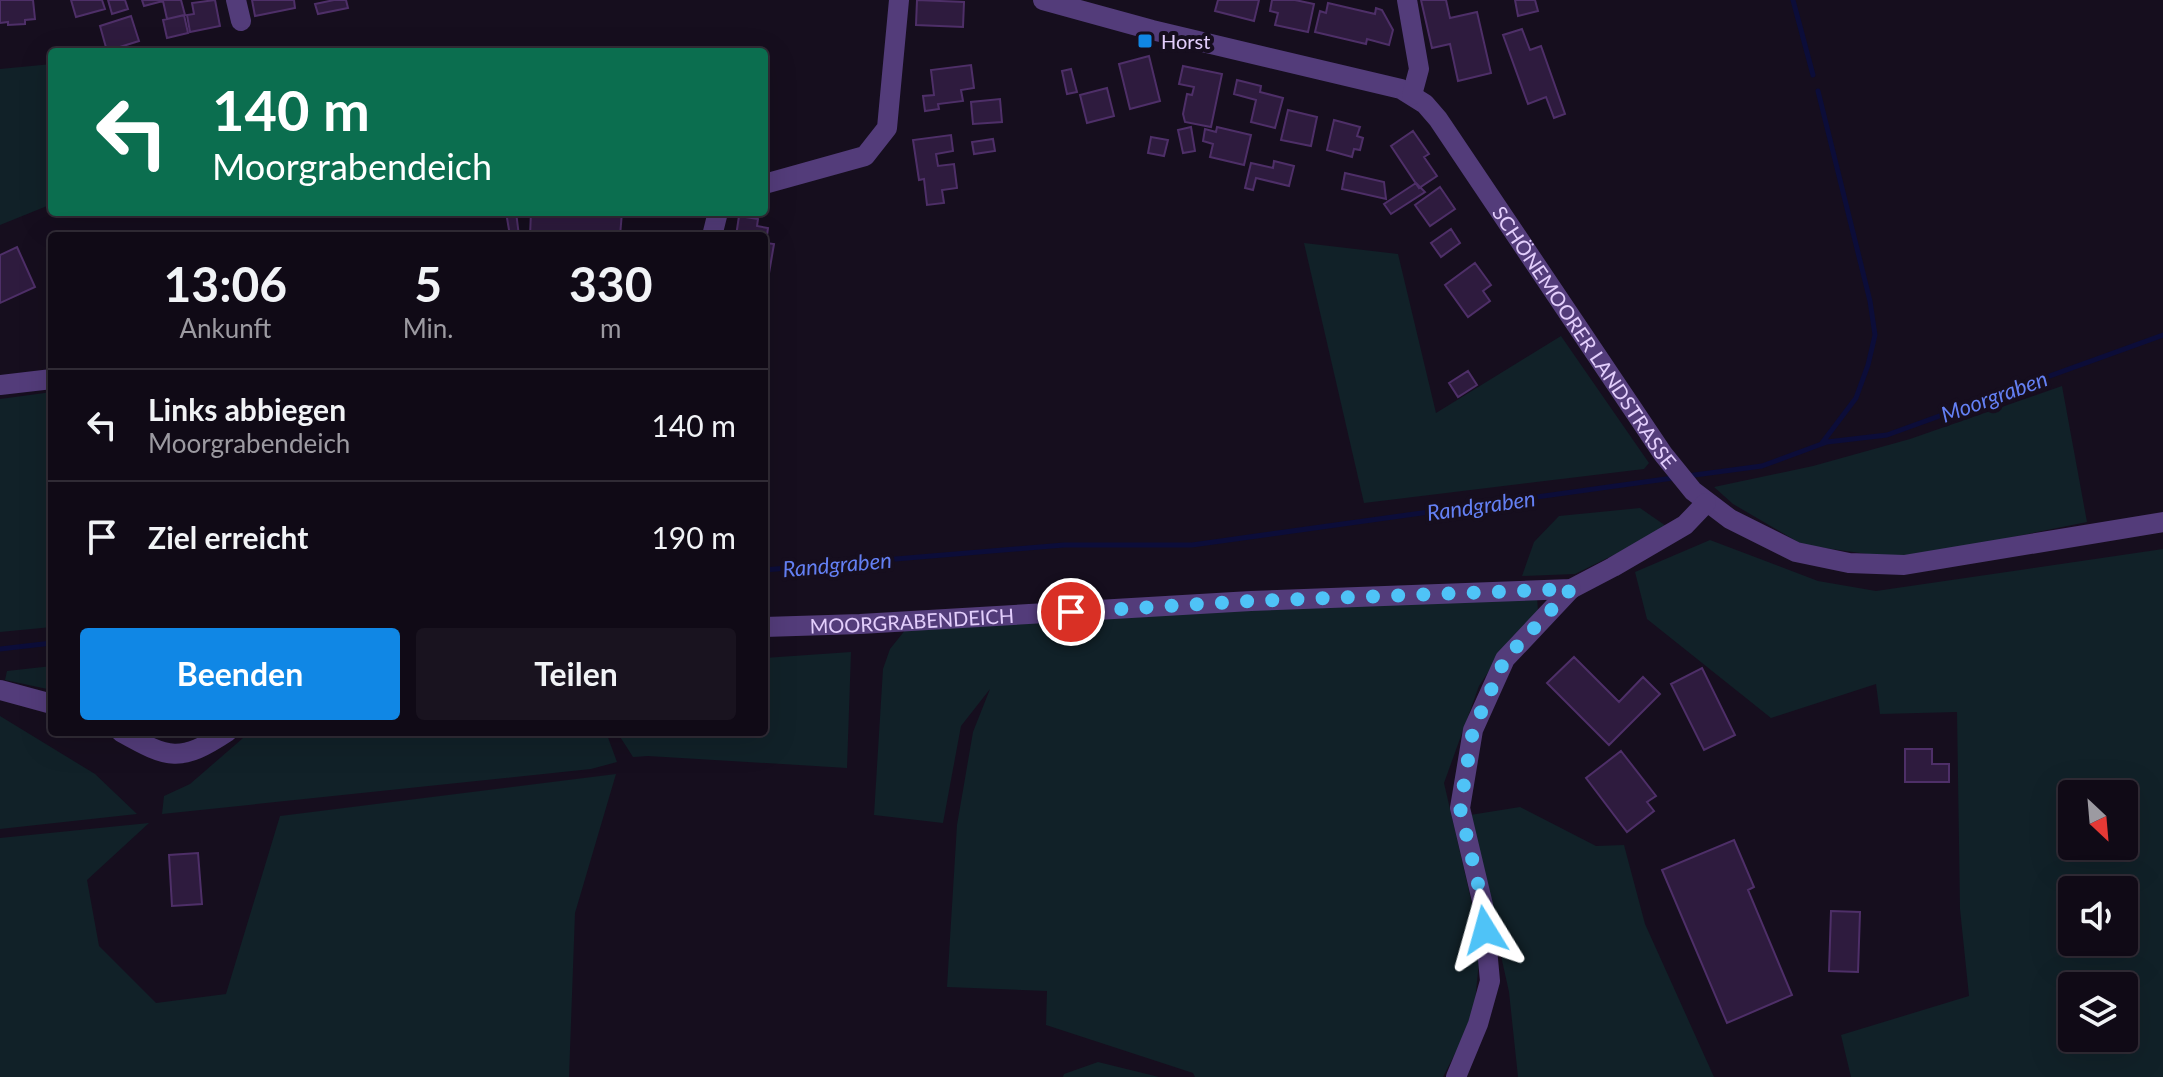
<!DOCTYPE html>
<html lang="de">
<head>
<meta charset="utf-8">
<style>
  body { margin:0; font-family:Lato,sans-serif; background:#19131f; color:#f1f3f6; height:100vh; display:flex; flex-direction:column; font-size:30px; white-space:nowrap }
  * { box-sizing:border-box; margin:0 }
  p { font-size:26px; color:#9c9aa1 }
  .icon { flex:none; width:44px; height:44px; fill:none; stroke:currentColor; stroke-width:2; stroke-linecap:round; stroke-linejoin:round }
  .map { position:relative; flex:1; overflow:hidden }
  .sheet { position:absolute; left:48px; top:232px; width:720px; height:504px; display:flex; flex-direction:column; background:#100a16; border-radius:8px; box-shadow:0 8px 32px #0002,0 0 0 2px #302b35 }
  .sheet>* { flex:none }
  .top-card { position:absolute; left:48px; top:48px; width:720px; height:168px; border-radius:8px; box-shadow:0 8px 32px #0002,0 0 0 2px #302b35; background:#0b6e4f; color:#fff; overflow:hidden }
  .needle { width:52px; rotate:154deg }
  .controls { position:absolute; left:2058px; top:780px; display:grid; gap:16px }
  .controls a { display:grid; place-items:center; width:80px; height:80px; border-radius:8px; background:#100a16; box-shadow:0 8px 32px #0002,0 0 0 2px #302b35; font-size:40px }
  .pin { position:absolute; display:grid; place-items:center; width:68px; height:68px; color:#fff; margin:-34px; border:4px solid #fff; border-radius:50%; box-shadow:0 2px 8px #0007 }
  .me { position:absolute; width:88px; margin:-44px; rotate:352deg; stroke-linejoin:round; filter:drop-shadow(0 0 6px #0008) }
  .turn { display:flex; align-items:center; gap:28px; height:168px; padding:0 32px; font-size:36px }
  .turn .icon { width:104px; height:104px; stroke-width:2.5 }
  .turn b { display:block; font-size:56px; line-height:68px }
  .eta { display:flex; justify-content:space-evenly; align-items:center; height:136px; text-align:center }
  .eta b { font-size:48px; font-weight:700; line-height:56px }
  .button { display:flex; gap:16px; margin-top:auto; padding:16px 32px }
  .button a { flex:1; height:92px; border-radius:8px; background:#1087e5; color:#fff; font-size:32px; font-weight:700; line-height:92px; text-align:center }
  .button a+a { background:#19131f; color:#f1f3f6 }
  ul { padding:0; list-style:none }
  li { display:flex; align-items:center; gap:24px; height:112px; padding:0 32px; border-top:2px solid #302b35 }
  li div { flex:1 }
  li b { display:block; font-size:30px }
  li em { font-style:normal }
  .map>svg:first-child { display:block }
  .green { fill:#112128; fill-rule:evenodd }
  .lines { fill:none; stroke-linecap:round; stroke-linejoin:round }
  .stream { stroke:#0c0d39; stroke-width:5 }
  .building { fill:#2e1b3e; stroke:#4e2f68; stroke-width:2 }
  .minor { stroke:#533c7a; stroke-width:20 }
  .route { stroke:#4fc3f7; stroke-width:14; stroke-dasharray:0 25.2 }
  .poi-dot { fill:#1087e5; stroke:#160e1e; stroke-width:3 }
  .labels { text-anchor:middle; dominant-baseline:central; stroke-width:8; stroke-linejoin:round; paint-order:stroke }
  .poi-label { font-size:20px; fill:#e3cefc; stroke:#160e1e; text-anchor:start }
  .street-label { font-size:20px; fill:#e3cefc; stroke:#160e1e }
  .water-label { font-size:22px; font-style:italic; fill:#6480f4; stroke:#160e1e }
</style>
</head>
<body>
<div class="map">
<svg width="2163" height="1077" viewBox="0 0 2163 1077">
  <rect width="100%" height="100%" fill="#160e1e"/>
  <path class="green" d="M52,64V204L0,225V69Z
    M1304,243L1398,254L1436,413L1561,336L1649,463L1644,469L1364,503Z
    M2062,386L2087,522L1903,559L1803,545L1733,504L1714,487L1813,466L1910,439Z
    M52,392V627L0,632V399Z
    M1640,508L1666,526L1632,546L1575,574L1522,576L1534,542L1559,516Z
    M1710,540L1818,581L1876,591L2163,549V1077H1851L1841,1035L1969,996L1960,909L1957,712L1880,714L1876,684L1771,718L1647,619L1635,572ZM2072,794H2124V846H2072ZM2072,890H2124V942H2072ZM2072,986H2124V1038H2072Z
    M1537,597L1538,611L1510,639L1479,686L1444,783L1475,917L1479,961L1475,1002L1464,1036L1443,1077H1195L1193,1073L1046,1025L1047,991L947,987L957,825L973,732L990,689L961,726L943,823L874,815L883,669L890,649L906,629L944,623Z
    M851,652L847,768L648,756L633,757L617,732H764V658Z
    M52,666V690L5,680L7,671Z
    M0,716L95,774L137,814L0,829Z
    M250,732H606L617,762L591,769L162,814L164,796L190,784Z
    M616,774L575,913L569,1077H0V838L149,823L87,880L99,946L156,1003L226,994L280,816Z
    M1520,807L1596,846L1624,845L1645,924L1714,1077H1518L1509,992L1470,815Z
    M1098,1062L1159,1077H1063L1064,1074Z"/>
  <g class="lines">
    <path class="stream" d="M1793,0L1813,75
      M1818,91L1870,301L1875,335L1868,365L1856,398L1822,443
      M1687,476L1762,466L1827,442L1887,435L2163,335
      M764,570L1064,545H1192L1673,478
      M0,649L52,643"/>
  </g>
  <path class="building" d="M0,0H33L35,19L25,20V24L8,25V22L0,23Z
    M71,0H102L105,9L76,17Z
    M108,0H125L128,9L112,14Z
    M142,0H181L185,15L167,19L163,1L144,6Z
    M215,0L220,26L190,32L187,15L194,14L192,3Z
    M252,0H294L295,8L255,16Z
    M334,0H346L348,8L318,14L315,4Z
    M917,0L964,2L963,27L916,25Z
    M1218,0H1259L1254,21L1215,11Z
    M1272,0H1295L1314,4L1308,32L1275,25L1278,13L1270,11Z
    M1421,0H1446L1450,18L1477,12L1491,73L1458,81L1450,44L1432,48Z
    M1515,0H1535L1538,11L1518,16Z
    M1328,3L1375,14L1376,8L1382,10L1393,30L1389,45L1367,39L1366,44L1315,32L1320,11L1326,13Z
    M184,15L188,33L167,38L163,20Z
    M131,16L139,41L107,51L100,26Z
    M1522,29L1530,50L1541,46L1565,114L1554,118L1546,97L1528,104L1503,35Z
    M1149,56L1160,101L1130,109L1119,64Z
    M971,65L974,88L961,90L963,101L938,104L939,109L925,111L923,96L934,95L931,70Z
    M1183,66L1222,74L1211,127L1185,122L1183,114L1187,94L1192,95L1194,87L1179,84Z
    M1071,69L1077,92L1067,94L1062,71Z
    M1237,80L1261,86L1260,92L1283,98L1275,128L1251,122L1256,100L1234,94Z
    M1107,88L1114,116L1087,123L1080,95Z
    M1000,99L1002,122L973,124L971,102Z
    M1288,110L1317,117L1311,146L1281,140Z
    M1334,120L1360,127L1357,136L1363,138L1360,150L1354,149L1352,157L1327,150Z
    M1191,127L1195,151L1183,153L1178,130Z
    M1217,127L1251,135L1244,165L1210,157L1213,144L1203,141L1205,129L1216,132Z
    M1413,131L1429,154L1424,157L1437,176L1419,188L1391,146Z
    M951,135L953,151L936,154L938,166L954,164L957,188L942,190L944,203L927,205L924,179L919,180L913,140Z
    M1151,137L1168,140L1164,156L1148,153Z
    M993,139L995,151L974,154L972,142Z
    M1274,161L1294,166L1289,186L1256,178L1253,190L1245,188L1251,163L1273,168Z
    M1345,173L1384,182L1386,199L1342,189Z
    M1416,183L1425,192L1391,214L1384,204Z
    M1440,187L1455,209L1430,226L1415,205Z
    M506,212H516L519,236H510Z
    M531,212H622L620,236H530Z
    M739,216L758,219L757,226L768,228L766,243L774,244L767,285H764V236H736Z
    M1451,229L1460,243L1441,257L1431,243Z
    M17,247L35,287L0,303V255Z
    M1475,263L1491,285L1483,291L1490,301L1468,317L1445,285Z
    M1468,371L1477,385L1458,397L1449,383Z
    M1574,657L1619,702L1643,677L1660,694L1609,745L1547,683Z
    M1702,668L1735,735L1704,750L1671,684Z
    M1905,749H1932V764H1949V782H1905Z
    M1621,751L1656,796L1647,802L1654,811L1627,832L1586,778Z
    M1734,840L1754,887L1748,890L1792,995L1727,1023L1662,870Z
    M198,853L202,904L172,906L169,855Z
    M1831,911L1860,912L1858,972L1829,971Z"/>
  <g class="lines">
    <g class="minor">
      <path d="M236,0L241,21"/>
      <path id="s1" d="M1043,0L1152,30L1401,89L1425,104L1438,119L1663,454L1693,491L1730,519L1796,552L1849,563L1904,565L2163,522"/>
      <path d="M1407,0L1419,69L1412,95"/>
      <path d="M764,184L865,156L887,128L899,0"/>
      <path d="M712,236L718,212"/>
      <path d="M0,385L52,379"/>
      <path id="s2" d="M764,627L860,624L1251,601L1571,589L1613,567L1685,525L1706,503"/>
      <path d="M0,690L52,704"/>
      <path d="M121,732C169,759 180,763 227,732"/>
      <path d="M1456,1077L1478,1024L1490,981L1483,905L1460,808L1473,730L1505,659L1571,589"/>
    </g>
  </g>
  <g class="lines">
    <path class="route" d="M1071,612L1251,601L1571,589L1505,659L1473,730L1460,808L1483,905L1485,930"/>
  </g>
  <rect class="poi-dot" x="1137" y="33" width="16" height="16" rx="4"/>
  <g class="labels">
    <g class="poi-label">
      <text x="1161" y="41">Horst</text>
    </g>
    <g class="street-label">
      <text stroke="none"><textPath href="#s1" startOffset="680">SCHÖNEMOORER LANDSTRASSE</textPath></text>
      <text stroke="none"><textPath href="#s2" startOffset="148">MOORGRABENDEICH</textPath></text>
    </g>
    <g class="water-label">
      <text transform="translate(1994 396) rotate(-20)">Moorgraben</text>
      <text transform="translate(1481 505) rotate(-8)">Randgraben</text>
      <text transform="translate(837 564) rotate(-5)">Randgraben</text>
    </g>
  </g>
</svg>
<div class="controls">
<a><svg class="needle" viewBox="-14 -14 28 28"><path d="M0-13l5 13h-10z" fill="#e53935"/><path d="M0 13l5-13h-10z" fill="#9c9aa1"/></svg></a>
<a><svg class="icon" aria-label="sound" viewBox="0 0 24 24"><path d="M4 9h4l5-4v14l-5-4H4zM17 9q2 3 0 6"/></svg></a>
<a><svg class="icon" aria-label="layers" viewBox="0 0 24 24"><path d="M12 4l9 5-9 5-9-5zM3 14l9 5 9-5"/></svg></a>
</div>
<div class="pin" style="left:1071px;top:612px;background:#d93025"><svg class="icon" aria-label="arrive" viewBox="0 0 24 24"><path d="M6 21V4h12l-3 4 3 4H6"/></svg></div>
<svg class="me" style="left:1485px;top:930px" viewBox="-20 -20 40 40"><path d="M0-17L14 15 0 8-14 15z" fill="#4fc3f7" stroke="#fff" stroke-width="4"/></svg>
<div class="top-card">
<div class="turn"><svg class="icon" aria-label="left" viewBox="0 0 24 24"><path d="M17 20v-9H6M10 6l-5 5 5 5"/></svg><div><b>140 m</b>Moorgrabendeich</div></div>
</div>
<section class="sheet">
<div class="eta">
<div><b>13:06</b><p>Ankunft</p></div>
<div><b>5</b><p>Min.</p></div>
<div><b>330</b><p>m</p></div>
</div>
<ul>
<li><svg class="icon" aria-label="left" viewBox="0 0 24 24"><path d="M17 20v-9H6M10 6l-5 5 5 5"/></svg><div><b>Links abbiegen</b><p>Moorgrabendeich</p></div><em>140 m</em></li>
<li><svg class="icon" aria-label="arrive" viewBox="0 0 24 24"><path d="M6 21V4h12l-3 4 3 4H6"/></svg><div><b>Ziel erreicht</b></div><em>190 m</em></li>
</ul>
<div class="button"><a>Beenden</a><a>Teilen</a></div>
</section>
</div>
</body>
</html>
